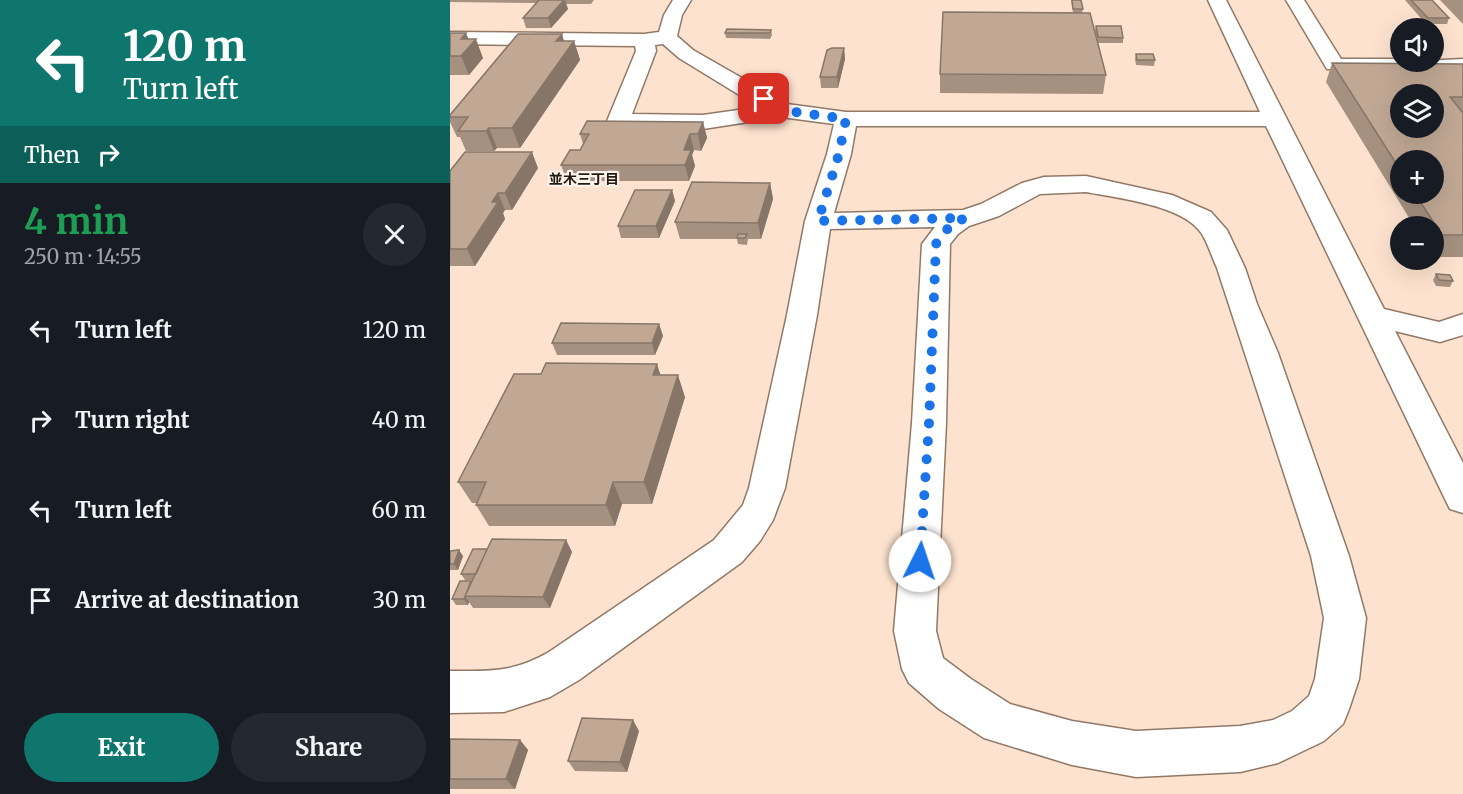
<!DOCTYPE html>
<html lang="en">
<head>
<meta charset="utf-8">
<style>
  body { margin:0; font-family:Merriweather,"Noto Sans JP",serif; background:#242831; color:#f1f3f6; height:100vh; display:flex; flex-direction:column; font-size:22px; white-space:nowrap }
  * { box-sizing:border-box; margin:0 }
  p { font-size:20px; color:#9ea1a6 }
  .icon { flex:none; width:33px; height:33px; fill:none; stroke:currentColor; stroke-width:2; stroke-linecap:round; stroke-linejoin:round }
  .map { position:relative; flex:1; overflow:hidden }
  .sheet { display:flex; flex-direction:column; background:#171b24; width:450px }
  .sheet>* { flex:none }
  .top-card { background:#0f766e; color:#fff; overflow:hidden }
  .buttons { position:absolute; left:940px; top:18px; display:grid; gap:12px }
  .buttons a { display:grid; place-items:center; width:54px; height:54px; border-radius:50%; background:#171b24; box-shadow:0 6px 24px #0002; font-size:30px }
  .pin { position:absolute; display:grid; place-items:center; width:51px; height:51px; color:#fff; margin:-26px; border-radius:12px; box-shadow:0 3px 9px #0006 }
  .me { position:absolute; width:66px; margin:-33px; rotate:4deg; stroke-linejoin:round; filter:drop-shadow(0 0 4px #0008) }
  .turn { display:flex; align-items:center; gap:21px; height:126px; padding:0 24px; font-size:27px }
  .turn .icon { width:78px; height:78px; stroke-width:2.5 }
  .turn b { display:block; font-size:42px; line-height:51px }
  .then { display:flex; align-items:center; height:57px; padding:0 24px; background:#0003; gap:12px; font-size:22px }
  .round { display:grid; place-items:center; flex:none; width:63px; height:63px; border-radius:32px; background:#242831 }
  .headline { display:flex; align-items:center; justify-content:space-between; height:102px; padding:0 24px }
  h1 { font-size:36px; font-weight:700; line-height:45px; color:#1e9e55 }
  .action { display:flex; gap:12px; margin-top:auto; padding:12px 24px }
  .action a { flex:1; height:69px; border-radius:36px; background:#0f766e; color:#fff; font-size:24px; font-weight:700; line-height:69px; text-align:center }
  .action a+a { background:#242831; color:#f1f3f6 }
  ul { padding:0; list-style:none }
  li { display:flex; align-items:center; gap:18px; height:90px; padding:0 24px }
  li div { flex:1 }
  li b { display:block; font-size:22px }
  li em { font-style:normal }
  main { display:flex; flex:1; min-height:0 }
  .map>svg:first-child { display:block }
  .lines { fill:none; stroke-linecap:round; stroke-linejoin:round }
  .minor-casing { stroke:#917967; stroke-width:3 }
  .minor { fill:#fff; fill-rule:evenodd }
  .wall { fill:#a69080; fill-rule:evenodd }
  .shaded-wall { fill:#877668 }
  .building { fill:#c1a895; stroke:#877668; stroke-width:1.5; fill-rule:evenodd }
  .route { stroke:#1a73e8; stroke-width:10; stroke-dasharray:0 18 }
  .labels { text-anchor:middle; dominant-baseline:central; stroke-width:4.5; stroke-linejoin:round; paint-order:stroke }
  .far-neighbourhood-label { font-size:14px; font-weight:bold; fill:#231a12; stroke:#fef3eb }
</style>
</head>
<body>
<main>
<section class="sheet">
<div class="top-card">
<div class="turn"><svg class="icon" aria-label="left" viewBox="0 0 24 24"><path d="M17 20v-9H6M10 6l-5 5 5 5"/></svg><div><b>120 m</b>Turn left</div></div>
<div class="then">Then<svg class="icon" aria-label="right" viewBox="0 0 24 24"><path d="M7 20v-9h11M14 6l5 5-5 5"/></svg></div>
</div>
<div class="headline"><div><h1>4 min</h1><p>250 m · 14:55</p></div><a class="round"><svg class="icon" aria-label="close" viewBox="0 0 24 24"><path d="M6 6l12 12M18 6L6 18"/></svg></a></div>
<ul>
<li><svg class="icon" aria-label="left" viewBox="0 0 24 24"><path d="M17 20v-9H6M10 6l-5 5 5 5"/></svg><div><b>Turn left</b></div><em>120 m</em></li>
<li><svg class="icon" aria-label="right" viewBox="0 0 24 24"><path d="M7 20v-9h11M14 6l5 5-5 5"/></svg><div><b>Turn right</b></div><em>40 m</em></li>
<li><svg class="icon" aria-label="left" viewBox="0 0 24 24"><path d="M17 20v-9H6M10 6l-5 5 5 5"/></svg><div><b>Turn left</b></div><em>60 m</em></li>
<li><svg class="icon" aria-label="arrive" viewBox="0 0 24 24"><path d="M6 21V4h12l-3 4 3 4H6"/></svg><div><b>Arrive at destination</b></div><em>30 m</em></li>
</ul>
<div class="action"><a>Exit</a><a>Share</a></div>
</section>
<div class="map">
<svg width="1013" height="794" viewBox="0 0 1013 794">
  <rect width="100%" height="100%" fill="#fde3cf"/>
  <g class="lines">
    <g class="minor-casing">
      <path id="minor" d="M223,0H241L232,15L227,36L243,50L337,104L396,112H810L758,0H776L934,309L989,322L1013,314V335L990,342L945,331L1013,463V513L1000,509L995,499L816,126H406L401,154L384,213L513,210L531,204L572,183L594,177L636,176L722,195L761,212L777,230L795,268L807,304L828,353L899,556L916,618L909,679L899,709L893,724L874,741L828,763L790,772L686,777L622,765L534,738L489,709L459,683L452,669L444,631L462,423L472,244L485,227L380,229L367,315L335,488L323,520L310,541L292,562L129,680L100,697L54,712L0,713V671C41,671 62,673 99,652L264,540L293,505L299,488L337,315L355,221L377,154L384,124L331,117L253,129L168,128L160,126L157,121L186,51L185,46L0,44V32L194,34L209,32L214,15ZM213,44L229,58L309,107L253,115L182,114L206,51L205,45ZM636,192C667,198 734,205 752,234C758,244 762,257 767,268L861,556L874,618L865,679L859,696L842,711L823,720L790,726L686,731L622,721L560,704L521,679L493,658L486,631L496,423L500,244L508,234L519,226L549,216L590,194Z
        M836,0H854L891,59H951V62L1013,59V71L877,69Z"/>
    </g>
    <use href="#minor" class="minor"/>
  </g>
  <path class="wall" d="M0,0H144L141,4H116L118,9L101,28H76L73,18L86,3L0,2Z
    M621,0L633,9L632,13L648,42L645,31L646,26L673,38V43H648L656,75L653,94L490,93V74L623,13Z
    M955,0H982L999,18L997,24H976Z
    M990,0H1013V24Z
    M321,30L322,35L320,39L276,38L275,33Z
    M0,33L33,58L19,75H0Z
    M114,41H124L130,60L70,148H47L44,151H16L10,137H7L0,122V115Z
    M394,48L395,59L388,88H371L370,77Z
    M686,54L705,60L704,66L686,65L685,59Z
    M882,63L1013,64V257H984V226H964L876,82ZM951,160L984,194H951Z
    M253,122L257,138L251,151L244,150L242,155L245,166L239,181H117L111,165L130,150L133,144L130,134Z
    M88,168L62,210H55L53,213L55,219L25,266H0V171Z
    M320,183L323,199L311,239H298L297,245L288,244L287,239H230L225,222Z
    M222,190L225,201L209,238H171L168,226Z
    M986,274L1003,281L1000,287L986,286L983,280Z
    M209,324L213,336L205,355H107L102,343Z
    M210,375L235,397L202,504H172L165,526H39L26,505V503H22L8,482Z
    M116,540L122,552L100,608H23L19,602L18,605H6L2,599L22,582L23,580H15L11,574L37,549Z
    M0,551L13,556L8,570H0Z
    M189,731L177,772L125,771L118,761Z
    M0,739L70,740L78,750L65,789H0Z"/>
  <path class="shaded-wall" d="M114,0H115L118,9L101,28L98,18Z
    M16,33L21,45L26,39L33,58L19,75L11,56V39Z
    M112,34L117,51L124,41L130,60L70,148L62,128L106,41Z
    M394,48L395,59L388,88L387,77Z
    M253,122L257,138L251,151L248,134Z
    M39,128L47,148L44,151L36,131Z
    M240,134L244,150L242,155L245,166L239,181L235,165L234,150Z
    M82,152L88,168L62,210L55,193Z
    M320,183L323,199L311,239L308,223Z
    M222,190L225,201L209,238L206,226Z
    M48,193L55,210L53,213L55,219L25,266L17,249L42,202Z
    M209,324L213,336L205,355L202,343Z
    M207,364L214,386L203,375Z
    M228,375L235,397L202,504L194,482Z
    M163,482L172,504L165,526L156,505Z
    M116,540L122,552L100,608L93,597Z
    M9,550L13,556L8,570L4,564Z
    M21,581L25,587L15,596L19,602L18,605L14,599Z
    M183,720L189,731L177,772L170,762Z
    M70,740L78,750L65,789L56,779Z"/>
  <path class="building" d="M89,0H114L98,18H73Z
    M622,0H631L633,9H623Z
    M961,0H982L999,18H978Z
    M493,12L640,13L656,75L490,74Z
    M646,26H671L673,38L648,37Z
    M277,29L321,30L320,33H275Z
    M0,33H16L11,39H26L11,56H0Z
    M68,34H112L106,41H124L62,128H39L36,131H8L18,117H0V115Z
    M382,48H394L387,77H370L377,50Z
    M686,54H703L705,60H687Z
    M882,63L1013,64V97H1000L1013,113V235H992L965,194H984V160H951V171ZM951,94H984V128H951Z
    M137,121L253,122L248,134H240L234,150H241L235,165H111L120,150H130L139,134H130Z
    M15,152H82L55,193H48L42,202H48L17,249H0V171Z
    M242,182L320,183L308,223L225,222Z
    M185,190H222L206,226H168Z
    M288,234H297L295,238H287Z
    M986,274L1000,275L1003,281L989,280Z
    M111,323L209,324L202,343H102Z
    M96,363L207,364L203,375H228L194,482H163L156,505H26L36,482H8L64,374H91Z
    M42,539L116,540L93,597L15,596Z
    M23,549H37L26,574H11Z
    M9,550L4,564H0V551Z
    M10,581H21L14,599H2Z
    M132,718L183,720L170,762L118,761Z
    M0,739L70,740L56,779H0Z"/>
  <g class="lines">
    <path class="route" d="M314,99L331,110L396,119L389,154L368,221L515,218C501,224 494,231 486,244L479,423L470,561"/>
  </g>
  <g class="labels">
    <g class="far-neighbourhood-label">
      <text x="134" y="179">並木三丁目</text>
    </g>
  </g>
</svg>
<div class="buttons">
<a><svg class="icon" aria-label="sound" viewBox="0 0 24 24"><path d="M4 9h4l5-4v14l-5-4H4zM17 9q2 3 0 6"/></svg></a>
<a><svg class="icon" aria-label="layers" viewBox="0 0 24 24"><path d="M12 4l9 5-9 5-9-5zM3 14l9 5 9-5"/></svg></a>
<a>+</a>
<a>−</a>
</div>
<div class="pin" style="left:314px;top:99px;background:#d93025"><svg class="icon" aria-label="arrive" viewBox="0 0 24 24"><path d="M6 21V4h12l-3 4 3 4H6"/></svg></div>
<svg class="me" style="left:470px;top:561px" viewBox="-20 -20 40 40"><circle r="19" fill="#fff"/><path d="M0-13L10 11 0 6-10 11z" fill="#1a73e8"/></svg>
</div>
</main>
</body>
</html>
